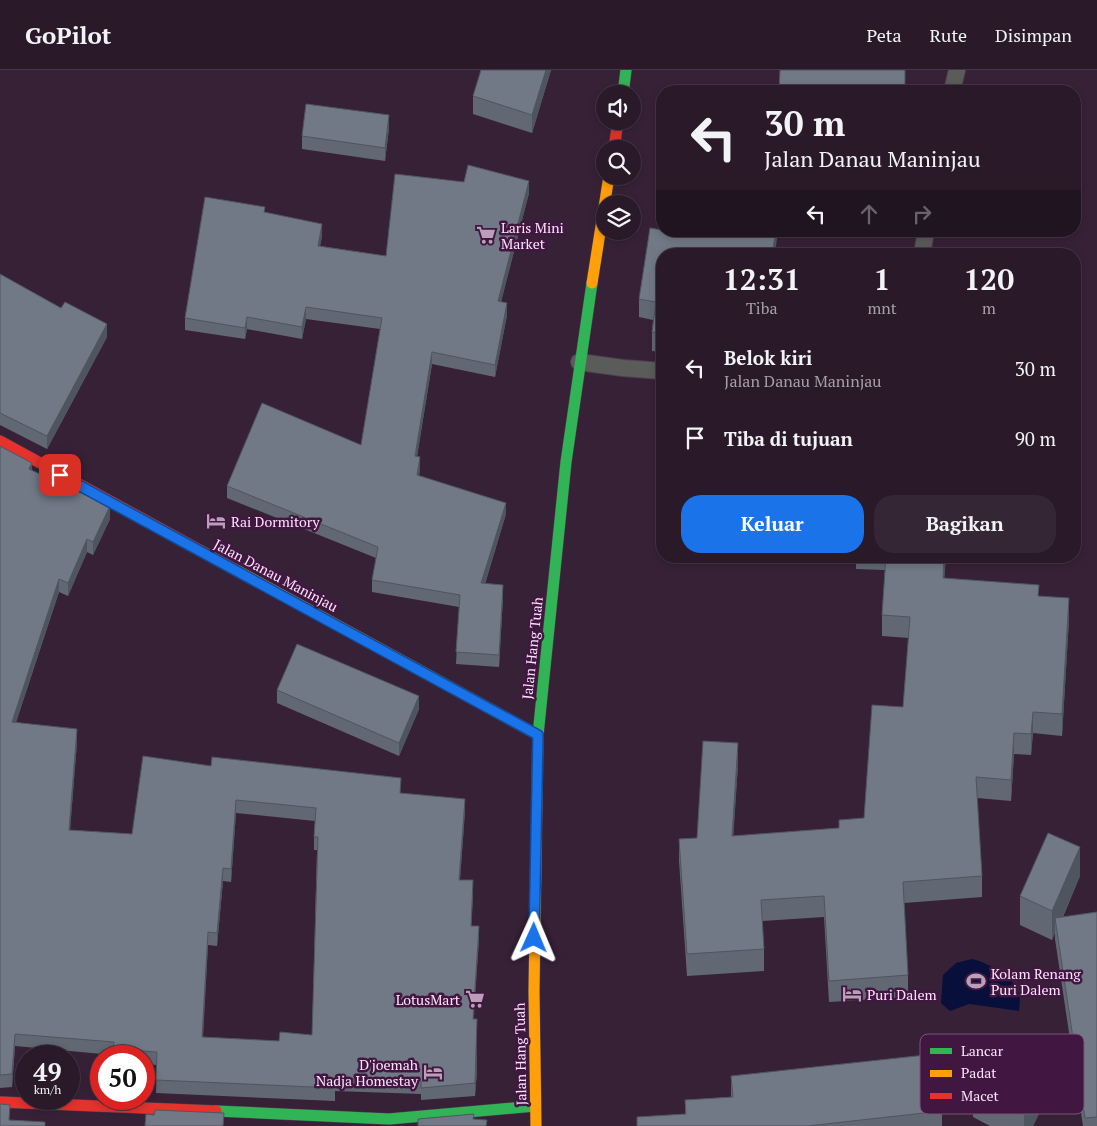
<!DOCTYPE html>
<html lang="id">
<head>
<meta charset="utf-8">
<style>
  body { margin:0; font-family:"PT Serif",serif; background:#352635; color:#f1f3f6; height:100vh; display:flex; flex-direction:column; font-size:19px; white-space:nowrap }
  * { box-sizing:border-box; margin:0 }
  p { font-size:16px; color:#a5a0a8 }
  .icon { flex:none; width:28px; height:28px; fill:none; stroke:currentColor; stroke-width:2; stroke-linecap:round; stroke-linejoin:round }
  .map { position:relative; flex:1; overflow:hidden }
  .side { position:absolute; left:656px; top:178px; width:425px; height:315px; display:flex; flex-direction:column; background:#291929; border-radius:20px; box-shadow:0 2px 8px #0003,0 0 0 1px #453846 }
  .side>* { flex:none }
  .hud { position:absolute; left:656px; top:15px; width:425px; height:152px; border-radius:20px; box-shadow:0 2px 8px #0003,0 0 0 1px #453846; background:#291929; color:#f1f3f6; overflow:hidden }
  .controls { position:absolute; left:596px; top:15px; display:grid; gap:10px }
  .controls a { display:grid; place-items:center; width:45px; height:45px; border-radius:50%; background:#291929; box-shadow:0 2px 8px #0003,0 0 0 1px #453846; font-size:25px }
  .speed { position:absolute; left:15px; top:975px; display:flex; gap:10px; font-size:25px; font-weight:700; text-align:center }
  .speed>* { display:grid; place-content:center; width:65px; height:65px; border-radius:50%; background:#291929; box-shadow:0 2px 8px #0003,0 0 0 1px #453846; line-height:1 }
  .speed small { font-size:12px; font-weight:400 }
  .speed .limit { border:8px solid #d22; background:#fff; color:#111 }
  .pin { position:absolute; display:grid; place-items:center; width:42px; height:42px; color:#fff; margin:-21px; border-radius:10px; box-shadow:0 2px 8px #0006 }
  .me { position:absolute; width:55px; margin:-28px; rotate:1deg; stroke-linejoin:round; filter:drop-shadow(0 0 4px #0008) }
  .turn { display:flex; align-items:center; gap:18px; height:105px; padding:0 25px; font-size:22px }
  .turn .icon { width:65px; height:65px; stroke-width:2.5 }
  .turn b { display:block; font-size:35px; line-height:42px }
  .lanes { display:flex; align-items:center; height:48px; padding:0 25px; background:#0003; justify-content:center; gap:25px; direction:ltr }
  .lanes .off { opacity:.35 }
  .eta { display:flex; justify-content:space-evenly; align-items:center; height:85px; text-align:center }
  .eta b { font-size:30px; font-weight:700; line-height:35px }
  .cta { display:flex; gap:10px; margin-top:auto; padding:10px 25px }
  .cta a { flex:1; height:58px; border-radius:20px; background:#1a73e8; color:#fff; font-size:20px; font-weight:700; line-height:58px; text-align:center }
  .cta a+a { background:#352635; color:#f1f3f6 }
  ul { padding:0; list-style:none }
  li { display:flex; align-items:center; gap:15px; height:70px; padding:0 25px }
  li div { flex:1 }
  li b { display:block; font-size:19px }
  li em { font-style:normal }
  header { display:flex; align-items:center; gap:30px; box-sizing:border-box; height:70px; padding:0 25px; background:#291929; border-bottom:1px solid #453846 }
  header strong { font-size:24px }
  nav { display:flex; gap:28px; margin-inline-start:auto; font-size:18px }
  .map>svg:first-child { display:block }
  .water { fill:#090f3b }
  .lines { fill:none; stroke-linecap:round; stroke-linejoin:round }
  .lane-casing { stroke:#513e51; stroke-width:18 }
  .fast-casing { stroke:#513e51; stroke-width:12 }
  .slow-casing { stroke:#513e51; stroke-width:12 }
  .jam-casing { stroke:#513e51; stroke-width:12 }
  .lane { stroke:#5a5c5a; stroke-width:16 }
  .fast { stroke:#30b455; stroke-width:11 }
  .slow { stroke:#ff9f0a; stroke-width:11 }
  .jam { stroke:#e5322d; stroke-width:11 }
  .wall { fill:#616873; fill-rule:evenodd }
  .shaded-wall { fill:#4f555e }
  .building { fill:#717986; stroke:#4f555e; fill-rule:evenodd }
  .route-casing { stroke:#114b97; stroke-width:12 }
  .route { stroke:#1a73e8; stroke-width:9 }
  .labels { text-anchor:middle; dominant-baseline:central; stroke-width:5; stroke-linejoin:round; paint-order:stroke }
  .poi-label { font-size:14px; fill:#ffe4fe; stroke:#411741; text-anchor:start }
  .street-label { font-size:14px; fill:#ffe4fe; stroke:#411741 }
  .key { fill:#411741; stroke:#7a547a; stroke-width:1 }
  .key-label { font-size:14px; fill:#ffe4fe }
</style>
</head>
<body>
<header>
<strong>GoPilot</strong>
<nav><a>Peta</a><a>Rute</a><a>Disimpan</a></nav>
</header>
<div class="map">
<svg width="1097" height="1056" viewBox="0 0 1097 1056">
  <rect width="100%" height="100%" fill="#372137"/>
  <path class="water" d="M972,889C986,892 1008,904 1016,917C1021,924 1020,933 1019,941L969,934L950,941L941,933L943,905L956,893Z"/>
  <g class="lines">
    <g class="lane-casing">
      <path id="lane" d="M952,21L957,0
        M922,184L926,161
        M579,292L623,298L662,301"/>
    </g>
    <g class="fast-casing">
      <path id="fast" d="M623,24L626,0
        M432,607L538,665
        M537,721L538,665L566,392L592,213
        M216,1041L389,1049L535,1036"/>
    </g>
    <g class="slow-casing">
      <path id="slow" d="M592,213L609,106
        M238,501L432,607
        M536,1056L534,921L537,721"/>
    </g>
    <g class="jam-casing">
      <path id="jam" d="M614,79L618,51
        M0,371L238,501
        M0,1032L216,1041"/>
    </g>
    <use href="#lane" class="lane"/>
    <use href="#fast" class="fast"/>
    <use href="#slow" class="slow"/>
    <use href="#jam" class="jam"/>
  </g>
  <path class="wall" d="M481,0H551L532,63L473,44V26Z
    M389,58L385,91L302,79V66Z
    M529,123L501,232L507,245L495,307L432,294L417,387L420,399L419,406L506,444L485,514L503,527L499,597L456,594L459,537L372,522V510L376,488L227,428V416L361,375L380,259L306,249L302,269L247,259L245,269L185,260V248L265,142L322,166L320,176L386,186Z
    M662,161H778L662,184V282L652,281V262L653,250L639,247V229Z
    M0,204L107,267L47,379L0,355Z
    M0,376L32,401L110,449L93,485L87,482L68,526L59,522L16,652L77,672L70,760L132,764L211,696L401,723L465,741L460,810L473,823L471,856L479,869L473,949L477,1001L475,1026L421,1030V1024L335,1021V1031L156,1023L157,995L144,994V986H113V985L15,976L12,1017L0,1018ZM236,743L315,751L314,767V780H317L312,965L279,971L203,967L208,875L217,876L223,811L231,812Z
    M856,486H946L944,508L1039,526L1069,549L1062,666L1033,663L1031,685L1014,684L1011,731L977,728L982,806V827L904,833L908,905V927L829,932L824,847L762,851L764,879V901L687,906L679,791V769L697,768L738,695L733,766L839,758V750L864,748L903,637L909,568L882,566V545L885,500L856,499Z
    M277,620L419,639L399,686L277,633Z
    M1080,806L1063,847L1097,842V1056H1083L1055,869V863L1052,870L1020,855V826Z
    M731,1006L942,1041V1056H637V1047L685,1044V1030L731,1027Z
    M973,1018L1050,1021L1033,1056H990L973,1047Z"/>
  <path class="shaded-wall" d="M546,0H551L532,63V45Z
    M389,45V58L385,91V78Z
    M529,111V123L498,243V231Z
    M322,154V166L318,188V176Z
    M776,161H778L775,184H772Z
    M507,233V245L495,307V295Z
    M306,237V249L302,269V257Z
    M247,247V259L245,269V258Z
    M107,254V267L47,379V366Z
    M432,282V294L415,398V386Z
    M420,387V399L417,417V405Z
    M32,393V406L29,399Z
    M506,433V444L481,525V513Z
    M110,436V449L93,485V472Z
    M87,469V482L68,526V513Z
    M944,486H946L943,529V508Z
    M59,509V522L12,665V652Z
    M503,515V527L499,597V585Z
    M1069,528V549L1062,666V644Z
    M419,626V639L399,686V673Z
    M1033,642V663L1031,685V664Z
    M77,659V672L69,773V760Z
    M1014,663V684L1011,731V710Z
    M738,673V695L732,787V766Z
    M465,729V741L459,822V810Z
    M236,730V743L231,812V799Z
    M1080,777V806L1057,859L1055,848V863L1052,870V841Z
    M223,798V811L217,876V863Z
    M473,810V823L471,869V856Z
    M479,856V869L473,962V949Z
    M208,862V875L202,979V967Z
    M477,962V1001L475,1026V1013Z
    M15,964V976L12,1017V1004Z
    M1050,992V1021L1033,1056H1024V1044Z"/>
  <path class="building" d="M481,0H546L532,45L473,26Z
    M780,0H905V21H779Z
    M306,34L389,45L385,78L302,66Z
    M468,95L529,111L498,231L507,233L495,295L432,282L415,386L420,387L417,405L506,433L481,513L503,515L499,585L456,582L460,525L372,510L378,477L227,416L262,333L361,375L382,248L306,237L302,257L247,247L245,258L185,248L205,127L265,137L264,142L322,154L318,176L386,186L395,104L464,112Z
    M650,158L662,160V161H776L772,184H662V264L652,262L656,232L639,229Z
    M0,204L61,238L65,232L107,254L47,366L0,343Z
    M0,376L32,393L29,399L110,436L93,472L87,469L68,513L59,509L12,652L77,659L69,760L132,764L143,686L211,696L212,687L401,708L400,723L465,729L459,810H473L471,856H479L473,949H477L475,1013L421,1018V1011L335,1008V1018L156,1010L157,982L113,979L114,972L15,964L12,1004L0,1005ZM236,730L316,738L314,767H318L312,965L280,962L279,971L202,967L208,862L217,863L223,798L231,799Z
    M886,486H944L943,508L1039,515L1038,526L1069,528L1062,644L1033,642L1031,664L1014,663L1011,710L976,707L982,806L903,812L908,905L829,911L824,826L761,830L764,879L687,884L679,769L697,768L703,671L738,673L732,766L839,758V750L864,748L872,635L903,637L910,547L882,545Z
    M297,574L419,626L399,673L277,620Z
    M1048,763L1080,777L1052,841L1020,826Z
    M1097,842V1047L1085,1048L1055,848Z
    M999,966L1050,992L1024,1044L973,1018Z
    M935,984L942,1041L807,1056H637V1047L686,1044L685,1030L733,1027L731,1006Z
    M0,1034L10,1035L9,1050L45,1052V1056H0Z
    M155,1040L224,1043L223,1056H145L146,1044L154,1045Z
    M474,1044L473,1049L487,1050L486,1056H418V1049Z"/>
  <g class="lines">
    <g class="route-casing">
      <path id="route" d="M60,405L538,665L534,868"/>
    </g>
    <use href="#route" class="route"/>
  </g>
  <defs>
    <g id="supermarket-bare" transform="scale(1.5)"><path d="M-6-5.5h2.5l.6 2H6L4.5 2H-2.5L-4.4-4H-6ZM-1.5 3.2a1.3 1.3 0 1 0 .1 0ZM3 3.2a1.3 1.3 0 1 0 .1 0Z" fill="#b9a0b8" stroke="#411741" stroke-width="2.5" paint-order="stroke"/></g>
    <g id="hotel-bare" transform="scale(1.5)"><path d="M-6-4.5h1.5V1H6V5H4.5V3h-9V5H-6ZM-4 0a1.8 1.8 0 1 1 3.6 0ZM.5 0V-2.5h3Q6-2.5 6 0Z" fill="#b9a0b8" stroke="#411741" stroke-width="2.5" paint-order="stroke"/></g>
    <g id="stadium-bare" transform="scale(1.5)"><path d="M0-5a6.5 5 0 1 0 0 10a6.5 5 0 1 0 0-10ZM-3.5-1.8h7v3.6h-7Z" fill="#b9a0b8" stroke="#411741" stroke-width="2.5" paint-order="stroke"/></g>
  </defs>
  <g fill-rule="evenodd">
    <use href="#supermarket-bare" x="486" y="165"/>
    <use href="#hotel-bare" x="216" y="451"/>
    <use href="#stadium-bare" x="976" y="911"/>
    <use href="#hotel-bare" x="852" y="924"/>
    <use href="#supermarket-bare" x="475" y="929"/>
    <use href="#hotel-bare" x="433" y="1002"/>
  </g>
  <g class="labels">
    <g class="poi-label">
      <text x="501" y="157">Laris Mini<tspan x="501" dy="16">Market</tspan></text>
      <text x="231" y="451">Rai Dormitory</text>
      <text x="991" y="903">Kolam Renang<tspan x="991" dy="16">Puri Dalem</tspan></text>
      <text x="867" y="924">Puri Dalem</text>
      <text x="460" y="929" text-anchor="end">LotusMart</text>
      <text x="418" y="994" text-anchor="end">D'joemah<tspan x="418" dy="16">Nadja Homestay</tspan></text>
    </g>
    <g class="street-label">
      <text transform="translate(276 505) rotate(28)">Jalan Danau Maninjau</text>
      <text transform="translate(532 578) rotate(-84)">Jalan Hang Tuah</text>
      <text transform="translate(520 984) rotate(-91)">Jalan Hang Tuah</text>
    </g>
  </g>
  <rect x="920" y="964" width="164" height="80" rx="8" class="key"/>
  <rect x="930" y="978" width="22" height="6" fill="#30b455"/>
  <rect x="930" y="1000" width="22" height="7" fill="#ff9f0a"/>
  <rect x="930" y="1023" width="22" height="6" fill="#e5322d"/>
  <g class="key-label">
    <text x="961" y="986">Lancar</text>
    <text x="961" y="1008">Padat</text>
    <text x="961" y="1031">Macet</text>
  </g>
</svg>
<div class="controls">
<a><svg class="icon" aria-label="sound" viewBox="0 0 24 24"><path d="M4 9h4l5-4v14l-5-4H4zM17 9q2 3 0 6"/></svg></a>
<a><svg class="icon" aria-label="search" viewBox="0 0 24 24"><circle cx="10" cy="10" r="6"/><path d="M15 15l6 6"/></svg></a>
<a><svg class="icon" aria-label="layers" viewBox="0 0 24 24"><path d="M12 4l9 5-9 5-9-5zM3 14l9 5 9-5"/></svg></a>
</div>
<div class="speed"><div>49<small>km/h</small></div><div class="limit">50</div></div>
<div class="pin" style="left:60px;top:405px;background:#d93025"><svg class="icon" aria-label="arrive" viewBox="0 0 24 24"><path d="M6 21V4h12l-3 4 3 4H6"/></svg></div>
<svg class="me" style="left:534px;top:868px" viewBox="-20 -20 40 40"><path d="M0-17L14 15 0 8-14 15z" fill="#1a73e8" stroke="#fff" stroke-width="4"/></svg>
<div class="hud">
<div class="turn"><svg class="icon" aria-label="left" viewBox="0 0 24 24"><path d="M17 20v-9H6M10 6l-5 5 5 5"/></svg><div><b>30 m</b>Jalan Danau Maninjau</div></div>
<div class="lanes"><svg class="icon" aria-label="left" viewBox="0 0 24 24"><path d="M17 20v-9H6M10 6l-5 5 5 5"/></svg><svg class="icon off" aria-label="ahead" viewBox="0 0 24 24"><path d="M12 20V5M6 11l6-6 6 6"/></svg><svg class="icon off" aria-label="right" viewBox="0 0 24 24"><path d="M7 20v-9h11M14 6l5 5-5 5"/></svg></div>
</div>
<section class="side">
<div class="eta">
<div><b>12:31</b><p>Tiba</p></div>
<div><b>1</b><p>mnt</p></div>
<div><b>120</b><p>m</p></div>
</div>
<ul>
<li><svg class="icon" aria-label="left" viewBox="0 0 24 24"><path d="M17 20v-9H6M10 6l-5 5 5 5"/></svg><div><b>Belok kiri</b><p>Jalan Danau Maninjau</p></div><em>30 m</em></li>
<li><svg class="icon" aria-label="arrive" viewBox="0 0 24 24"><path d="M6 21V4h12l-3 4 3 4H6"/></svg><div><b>Tiba di tujuan</b></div><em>90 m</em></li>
</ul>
<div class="cta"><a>Keluar</a><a>Bagikan</a></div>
</section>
</div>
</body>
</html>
